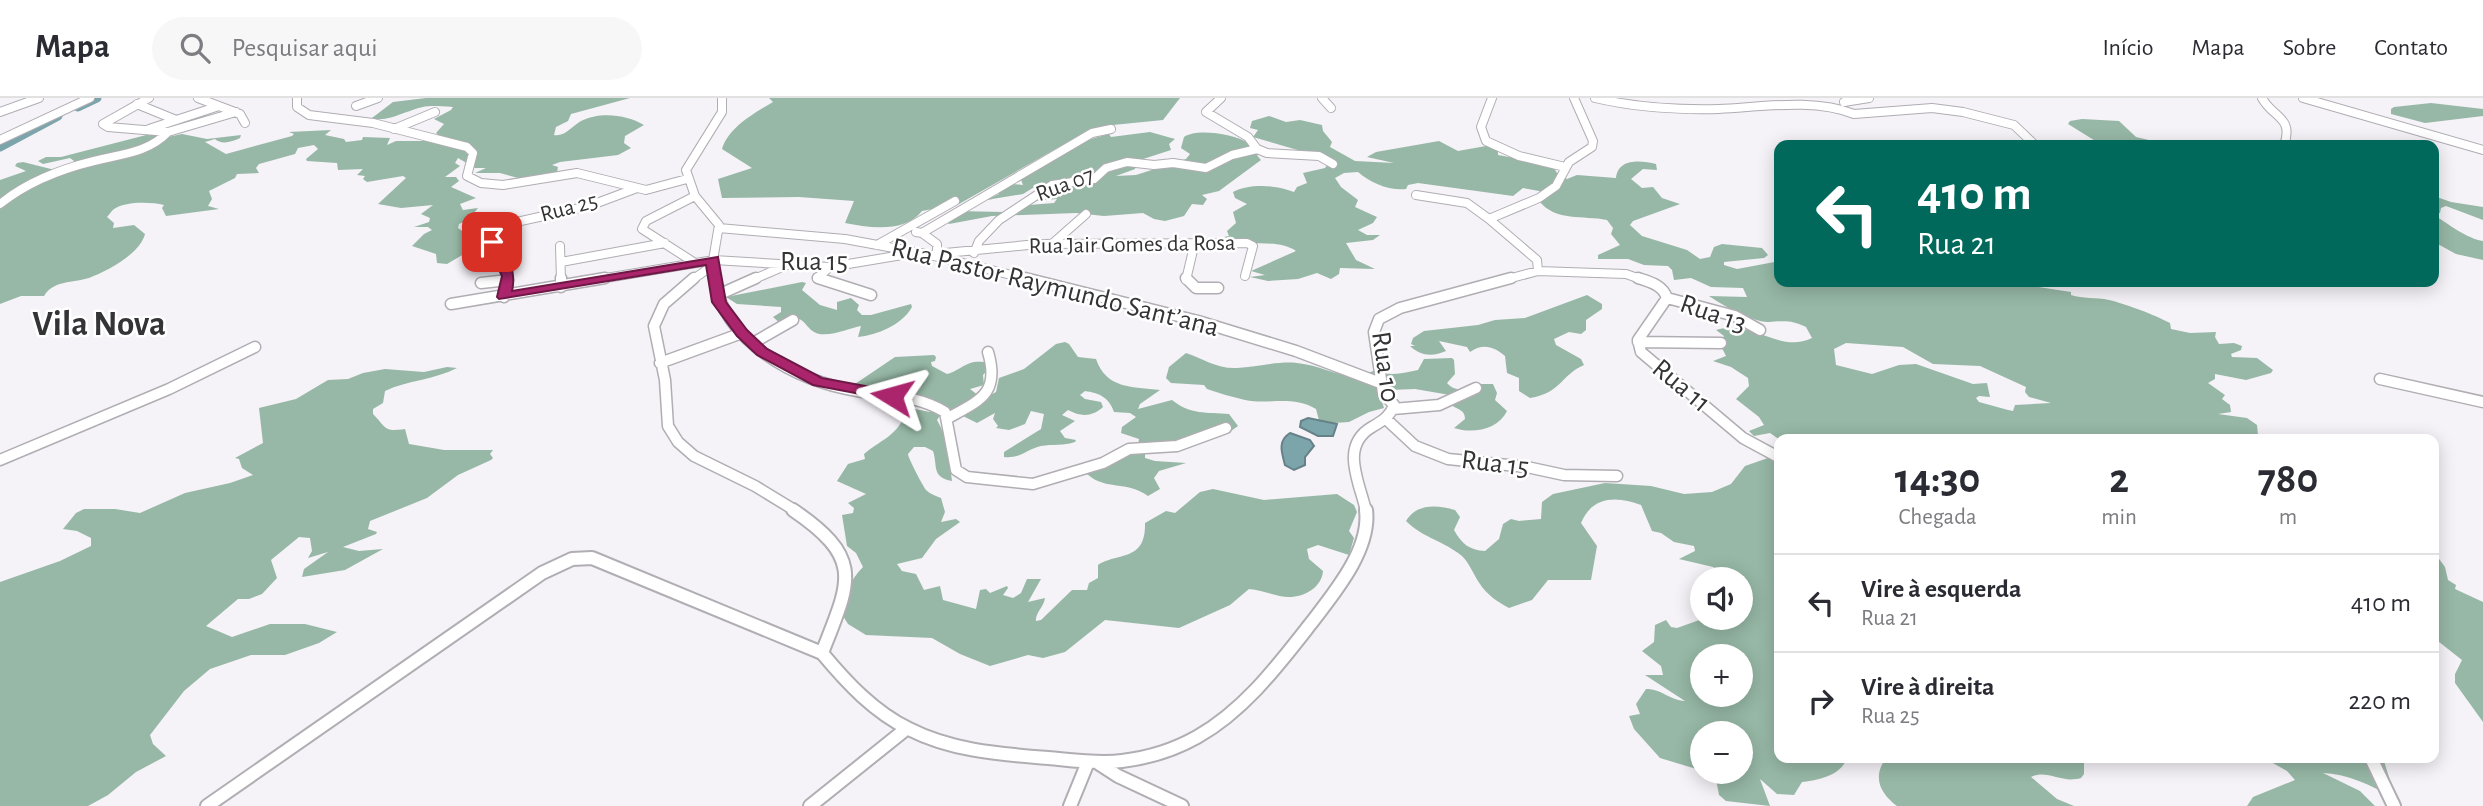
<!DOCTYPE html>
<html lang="pt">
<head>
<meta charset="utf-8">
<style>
  body { margin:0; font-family:"Alegreya Sans",sans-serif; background:#f7f7f7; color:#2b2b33; height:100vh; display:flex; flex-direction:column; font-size:26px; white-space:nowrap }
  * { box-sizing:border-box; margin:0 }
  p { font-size:23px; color:#7c7c81 }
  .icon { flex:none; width:38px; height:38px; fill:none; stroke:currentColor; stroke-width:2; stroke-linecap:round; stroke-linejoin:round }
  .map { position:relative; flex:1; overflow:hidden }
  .details { position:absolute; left:1774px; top:336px; width:665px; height:329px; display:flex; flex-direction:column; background:#fff; border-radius:14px; box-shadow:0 4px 18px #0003 }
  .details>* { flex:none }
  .guide { position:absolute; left:1774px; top:42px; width:665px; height:147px; border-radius:14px; box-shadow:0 4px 18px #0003; background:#00695c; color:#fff; overflow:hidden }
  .fabs { position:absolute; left:1690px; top:469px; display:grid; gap:14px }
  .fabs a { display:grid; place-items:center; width:63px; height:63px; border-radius:50%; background:#fff; box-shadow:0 4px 18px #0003; font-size:35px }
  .pin { position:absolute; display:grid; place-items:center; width:60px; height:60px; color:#fff; margin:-30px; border-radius:14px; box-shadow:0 4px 10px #0006 }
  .me { position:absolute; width:77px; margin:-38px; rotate:278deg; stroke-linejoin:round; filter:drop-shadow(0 0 5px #0008) }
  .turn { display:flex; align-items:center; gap:24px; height:147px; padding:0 28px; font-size:32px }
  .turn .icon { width:91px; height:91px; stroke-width:2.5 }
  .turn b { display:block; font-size:49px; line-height:60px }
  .eta { display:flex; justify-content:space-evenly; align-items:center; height:119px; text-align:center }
  .eta b { font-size:42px; font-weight:700; line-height:49px }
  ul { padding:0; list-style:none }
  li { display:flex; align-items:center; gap:21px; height:98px; padding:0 28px; border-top:2px solid #e1e1e2 }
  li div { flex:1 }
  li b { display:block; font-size:26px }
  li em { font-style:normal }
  header { display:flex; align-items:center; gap:42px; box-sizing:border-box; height:98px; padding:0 35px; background:#fff; border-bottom:2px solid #e1e1e2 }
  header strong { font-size:33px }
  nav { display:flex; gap:38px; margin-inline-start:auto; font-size:24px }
  .search { width:490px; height:63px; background:#f7f7f7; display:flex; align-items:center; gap:18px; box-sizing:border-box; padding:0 24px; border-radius:38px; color:#7c7c81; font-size:26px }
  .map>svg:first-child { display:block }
  .forest { fill:#97b8a6; fill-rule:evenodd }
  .water { fill:#7ca4ab; stroke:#668288; stroke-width:2 }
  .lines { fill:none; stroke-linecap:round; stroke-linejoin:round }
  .river { stroke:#7ca4ab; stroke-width:9 }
  .minor-far2-casing { stroke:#b0adb3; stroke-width:10 }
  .minor-far1-casing { stroke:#b0adb3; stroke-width:13 }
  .minor-casing { stroke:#b0adb3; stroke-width:16 }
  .minor-far2 { stroke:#fff; stroke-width:8 }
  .minor-far1 { stroke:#fff; stroke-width:10 }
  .minor { stroke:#fff; stroke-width:12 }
  .route { fill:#ab256d; stroke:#6f1847; stroke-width:2 }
  .labels { text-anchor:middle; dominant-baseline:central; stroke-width:5; stroke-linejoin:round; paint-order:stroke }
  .far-street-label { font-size:23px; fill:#343335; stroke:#fff }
  .street-label { font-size:28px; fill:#343335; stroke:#fff }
  .district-label { font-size:35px; font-weight:bold; fill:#343335; stroke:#fff }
</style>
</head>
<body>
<header>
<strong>Mapa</strong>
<div class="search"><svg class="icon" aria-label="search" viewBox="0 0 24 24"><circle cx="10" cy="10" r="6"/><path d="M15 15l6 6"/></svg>Pesquisar aqui</div>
<nav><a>Início</a><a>Mapa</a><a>Sobre</a><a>Contato</a></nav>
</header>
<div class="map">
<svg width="2483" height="708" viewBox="0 0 2483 708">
  <rect width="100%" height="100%" fill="#f5f2f8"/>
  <path class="forest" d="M426,0H630L571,16L568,23L556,29L554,37C565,39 572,28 581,23C600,13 628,17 644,27L625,38L624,45L631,50L618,57L560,64L552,67L558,69L557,74L529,83L500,75H475L486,70H475L458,60L455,65L460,68L445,79H456L459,83L451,89L476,100L460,106L463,112L478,110L468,122L459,126L458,130L465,135L464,156L447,166L437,165L436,156L412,148L424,136L432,132L428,129H414L429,124L430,120L421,116L433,107L401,110L378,106L406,80L403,78L367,84L363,81L365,78L357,77L363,71L338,72L337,65L307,63L306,61L318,51L314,47L298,50L295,56L259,66L256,70L259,75L237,76L235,80L209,93L212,101L208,108L219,111L166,118L162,110L164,107C151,104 126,103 114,111C111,113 110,116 107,119L114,125L113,130L134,127L145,136C140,156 107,173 89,180C72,185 54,182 44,198H21L0,206V82L26,73L15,68L17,65L23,64L55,72L70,68L74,63L70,60L43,66L38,63L46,59H61L154,35L163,36V40L182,36L207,41L241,37L240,40C232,44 221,47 215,41L205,44L226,56L292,38L294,36L289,34L331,32L325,37L344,41L346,44L362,42L363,39L390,40L387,47L396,43H437L441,40L436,35L444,26L434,21L451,12L453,9C445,8 439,8 431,8C413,8 388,26 372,20L393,4Z
    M769,0H1180L1163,22L1103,28L1082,36L959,106L922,113C905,135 870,130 845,125L854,103L799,99L722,100L718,81L752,70L722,51C728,30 754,15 773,4Z
    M2431,5L2483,11V18L2425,25L2391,16V11L2394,9Z
    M1269,18L1286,24L1300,22L1322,27L1323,33L1332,44L1330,49L1355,63L1394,65L1367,59L1376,54L1439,43L1458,53L1486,48L1498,50V57L1552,67L1557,75L1567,81L1577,77L1616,80C1618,60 1641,62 1656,66L1657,72L1643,71L1631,81L1642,90L1653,89L1662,100L1680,106L1633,123L1630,127L1642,138L1687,152L1700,161L1710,159L1714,149L1722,146L1762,150L1768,157L1764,160L1724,164V167L1737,171L1780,163V184H2023L2026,187L2071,194V197C2083,201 2096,199 2109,202C2126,206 2155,217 2170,225L2171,231L2190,235L2216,234L2215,239L2219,246L2234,245L2242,248L2241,252L2231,256L2232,259L2257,260L2273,272L2271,275L2246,282L2215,276V281L2208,285L2225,297L2222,301L2230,307L2231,314L2218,316L2247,320L2257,327L2258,337L2236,338L2238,341L1780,342L1770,335L1754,338L1749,333L1764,327L1759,319L1736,301L1749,288L1748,280L1731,269L1713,263L1726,258L1719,244L1724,238L1716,232C1753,221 1779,256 1812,240L1806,229C1792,222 1784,223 1769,224C1754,225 1720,206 1709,198L1747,199L1743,190L1711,189L1691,180L1674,182L1672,172L1668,168L1644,167L1628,161H1598V157L1620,147L1611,136L1613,130L1607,122C1583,117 1556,124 1539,103L1542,96L1539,93L1523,90L1513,98L1418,85L1408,87L1406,91C1390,93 1370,85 1358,74L1344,75L1335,80L1341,89L1358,102L1355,109L1377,119L1373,125L1358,132L1367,137H1380L1373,142L1346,145L1356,162L1375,171L1340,170L1339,176L1331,181L1317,175L1298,181L1268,183L1250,179L1265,177L1251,173L1296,153C1275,139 1245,151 1224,139L1229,138L1227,133L1236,125L1233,114L1247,106L1235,100L1233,94C1250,85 1277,87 1294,94L1297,89L1307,85L1303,75L1325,70L1328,66L1301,53L1253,39L1258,32L1250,30L1252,23ZM1846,245L1903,249L1933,266L1980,268L2026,289L2025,294L2029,299L2051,305L2015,307L2013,313L2008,312L1979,304L1976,300L1979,298L1990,299L1987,285L1973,286L1916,266L1899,267L1872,276L1836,267L1834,251Z
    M2082,21L2119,23L2136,39L2170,47L2097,44L2068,26L2070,23Z
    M1150,34L1175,41L1169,46L1171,52L1137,63L1135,71L1116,78L1136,77L1186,61L1190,56L1181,50L1184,39C1197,30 1234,36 1248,45C1253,49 1256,57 1261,62L1219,93L1202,97L1207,101L1203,107L1192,106L1184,118L1165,123L1154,121L1143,115L1104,118L1076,115L992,118L949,126L943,119L954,113L1005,114L1029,107L1054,105L1057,101L1034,103L1046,88H1036L1023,96L986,102L999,96V91L1012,86L1023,87L1020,79L1076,45L1109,36L1111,39Z
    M2434,98L2451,104L2483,109V122L2446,108L2441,110L2440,115L2434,116Z
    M2434,117C2448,126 2468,141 2483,143V162L2456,156L2434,144Z
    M802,184L806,185L802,192L820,207L837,212V204L851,200L859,207L857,212L862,217H871L911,206L912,209C902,227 877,237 858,239L861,228C848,230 824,243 811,232C804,225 804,222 794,219L782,227L773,219L781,214V209L737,206L726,199Z
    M1587,197L1602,206V211L1586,222V232L1581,236L1569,234L1554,241L1556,247L1581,261L1584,267C1561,277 1561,295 1530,300L1519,293V280L1507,275L1505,258C1494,248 1482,245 1470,254L1467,249L1439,243L1446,253C1433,259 1420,258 1410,248H1415L1411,246L1413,240L1424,233L1478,227L1495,222L1525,220Z
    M1065,244L1069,246L1078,259L1096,261C1106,291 1133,289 1160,292L1140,306L1138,311L1172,302C1190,317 1207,314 1229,316L1238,328L1231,333L1216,332L1145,356V360L1155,363L1186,365L1159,373L1154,380L1160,391L1148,398C1126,382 1106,393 1087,376L1138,348L1139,341L1121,335L1122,329L1136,319L1130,315L1114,314C1109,299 1099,295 1085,293L1080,297L1085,301L1101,304L1103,309C1092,319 1081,319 1068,312L1062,317L1075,323L1060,333L1065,340L1076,342L1075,344C1064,348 1052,346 1041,348C1027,351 1020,361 1004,359V354L1041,331L1044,316L1031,313L1025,326L1009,332L996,330L998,328L993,321L995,315L977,325L961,317L941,316L937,322C948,340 949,361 952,383C931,379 938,368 933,353L925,349H914L908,356C908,360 923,388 926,392C930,396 936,398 941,400L945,414L941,424L956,421L960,424L936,441L922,460L897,466L902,473L916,476L924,492L940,488L943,502L976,511L980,492L986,491L990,495L1007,488L1008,490L1003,497L1013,500L1021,495L1027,481H1041L1028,504L1045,500C1044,509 1035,515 1036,523L1041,522L1072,492H1087L1089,485L1098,480V467C1118,454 1146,464 1145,425L1166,413L1175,415L1200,394L1213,391L1264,402L1337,396L1354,407L1357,414L1349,433L1354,440L1349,457L1318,447L1307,451L1309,461L1323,473C1322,489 1305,499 1289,499C1276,499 1263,492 1249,491L1230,507L1179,530L1105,522L1065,554L1043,560L1028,557L990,568L960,556L932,540L866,537L848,526L843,518C844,498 849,483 863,469L856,455L847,448L842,417L853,415L854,410L848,405L866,396L837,383L848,366L865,361L864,356C879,343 895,339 904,319L899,309L895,307L930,314L921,304L859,290L855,286L895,259L934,257L936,259L935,263L931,264L932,268L947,276C966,270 966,260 990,265L991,268L983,277L984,287L970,291L983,301L996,294L999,280L1024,271L1056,246Z
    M1186,255C1204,261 1217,271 1237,270C1257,269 1278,263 1297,265C1328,268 1343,286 1376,272C1388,279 1405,275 1418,272L1424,261L1452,260L1454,262L1455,276L1447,285C1452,291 1458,292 1466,291L1469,286H1493L1497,295L1495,302L1507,313C1498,332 1472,336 1454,330L1465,321C1465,311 1457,312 1450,306V297L1415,291L1390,292L1383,285L1378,291L1384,310L1369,314L1349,324L1320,326L1316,311C1292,297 1269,307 1245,302C1232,299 1219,295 1207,291L1204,287L1171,285L1166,280L1169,269Z
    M447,269L457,270C434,282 408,282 385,293L383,305L373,311V316C387,330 383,334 405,331L409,346L444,352H493L490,356L493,360L491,362L458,377L427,400L370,423L368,431L377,434L376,436L343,449L359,453L383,451L345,472L302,479L304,471L328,454L308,460L312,453L310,440L299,439L271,462L277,480L262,496L249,501H238L206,528L232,539L270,526H305L337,534L319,545L285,557H251L210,571L184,593L150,637L153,646L166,658L136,674L108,697L88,708H0V484L60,463L91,448V440L77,433L63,431L76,415L84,411H115L140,415L185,395L230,385L253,377L242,370L239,361L235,360L263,345L259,310L296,301L328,282L348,281L363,275L385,271L424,274Z
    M1768,360L1780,366V660H1847C1841,678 1818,682 1802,684L1794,697L1777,696L1760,681L1770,708L1726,703L1719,697L1715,676L1707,674H1741V635H1703V673L1660,660L1634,631L1629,618L1640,616L1636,606L1646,591C1662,591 1669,602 1685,603L1645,577H1663L1661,568L1642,553L1654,544L1655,527L1666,522L1671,529L1677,530L1705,520H1741V481H1730L1713,469L1679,461L1695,453L1694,448L1674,444L1661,435L1652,433L1641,407C1617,398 1592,398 1581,425L1597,448L1591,482H1548L1532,502L1509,510C1498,504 1487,497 1480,486C1473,476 1470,466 1462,458C1444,443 1423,440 1406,423C1417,405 1437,407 1455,412L1460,419L1454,432C1462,446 1469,452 1485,453L1499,441L1503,426L1511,421L1519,423L1541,421L1542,404L1553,396L1605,385L1651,388L1684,396L1712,394L1731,386L1745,368ZM1703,558H1741V597H1703Z
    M2434,454L2445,469L2448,482L2456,487L2455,491L2483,504V624L2455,585V576L2462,562L2434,540Z
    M1886,660H2084V676L2081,680C2061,686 2048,671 2031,679L2057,701L2074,708H1897C1880,695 1872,679 1886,660Z
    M2264,660H2383L2393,692L2389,698C2370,686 2346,676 2323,675L2360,693L2375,708H2247L2253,699L2295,682L2287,673Z"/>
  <path class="water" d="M1308,320L1337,326L1333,338H1318L1300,329L1301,323Z
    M1290,335L1310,342L1314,348L1305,359V367L1294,372L1285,367C1282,355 1277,343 1290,335Z"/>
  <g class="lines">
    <path class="river" d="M78,9L97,0
      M0,49L58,18"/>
    <g class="minor-far2-casing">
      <path id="minor-far2" d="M198,0L240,16L245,25
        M297,0V9L309,17L373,25L467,49L473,55L467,78L481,85L503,87L577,75L646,92L687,81
        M1221,0L1206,14L1248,39L1257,51L1267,55L1319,58L1333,66
        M1322,0L1331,10
        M1492,0L1481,29L1486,43L1519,58L1565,69
        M1595,0C1634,9 1679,12 1719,11C1762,9 1814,0 1854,16L1932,10L1963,14L2014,27L2035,47
        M2262,0C2273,20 2294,19 2284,47
        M2303,0L2483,52
        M1844,4L1869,0
        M137,6L176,22
        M356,8L378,0
        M0,14L39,0
        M149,31L219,8
        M394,31L435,14
        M168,34L236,14
        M0,42L90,0
        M1416,97L1467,105L1489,121
        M695,98L646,123L642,131L695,165
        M0,106C26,85 61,71 94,63C121,56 148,55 168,34L108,29L103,26L149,0
        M719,130L845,141L926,156L1032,182
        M916,134L922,135L937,146V156
        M922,135L1092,35L1111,31
        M1052,146L1086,116
        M877,147L955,103
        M560,148L561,182
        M974,155L979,143L999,122L1052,87L1094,81L1106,70L1127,64L1154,67L1173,65L1206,70L1232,57L1257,51
        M935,156L1038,146L1247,145L1253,148L1245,178
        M561,164L665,145
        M712,168L714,182
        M1538,173L1537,162L1489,121L1539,100L1556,88L1569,64L1592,49L1593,43L1574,0
        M507,182C507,163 492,149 489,130L589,108L637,90
        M594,182L714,162L830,169L908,156
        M692,182L712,168L719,127L695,98L686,72L722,14V0
        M752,182L787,167
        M823,182L817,180L830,169
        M1186,182L1194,148
        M1504,182L1538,173L1626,176L1643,182"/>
    </g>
    <g class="minor-far1-casing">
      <path id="minor-far1" d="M561,180V189
        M694,180L664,206L654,228L665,282L668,328L678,344L694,358L755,388L796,413
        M714,180C724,245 797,283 857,293C888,298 917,297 945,314L956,372L967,379L1033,386L1103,365L1129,351L1177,348L1226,330
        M818,180L871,197
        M1025,180L1198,223L1296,253L1383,286
        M1186,180L1196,190H1218
        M1638,180C1650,184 1663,187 1667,200L1638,242L1641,254L1743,340L1780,360
        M481,185L508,182
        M718,197L756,180
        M504,199L507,180
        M1667,200L1735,218L1760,232
        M451,206L605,180
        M1638,244L1721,245
        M753,245L793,222
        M660,265L742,235
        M2380,281L2483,304
        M1393,311L1439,307L1476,290
        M948,320C981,302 1000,295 988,254
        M1386,321L1415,348L1448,361L1527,369L1564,377L1617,378
        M0,362L169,291L255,249
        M1366,413C1360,385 1339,348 1372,329C1382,323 1390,319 1394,307L1383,295L1374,234L1379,221L1400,210L1511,180"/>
    </g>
    <g class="minor-casing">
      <path id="minor" d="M793,412C865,461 850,483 822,555C847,585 874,614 909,631C952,653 1000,656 1048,660C1072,662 1097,666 1122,663C1147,660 1174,652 1197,639C1245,612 1279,566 1312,524C1335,494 1371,451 1366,412
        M2371,660L2394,708
        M1098,665L1118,678L1182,708
        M207,708L542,475L572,461L592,460L822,555
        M810,708L906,631
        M1070,708L1088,664"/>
    </g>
    <use href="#minor-far2" class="minor-far2"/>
    <use href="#minor-far1" class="minor-far1"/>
    <use href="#minor" class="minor"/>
  </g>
  <path class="route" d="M492,141C509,148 516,177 512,193L718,159L726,204L747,232L767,251L822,280L892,293L899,298L892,302L813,287L757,257L737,238L712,204L706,167L499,201L497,199L502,178L486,144Z"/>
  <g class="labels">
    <g class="far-street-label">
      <text transform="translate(1065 87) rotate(-20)">Rua 07</text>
      <text transform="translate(569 110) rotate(-15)">Rua 25</text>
      <text transform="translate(1132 147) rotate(-1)">Rua Jair Gomes da Rosa</text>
    </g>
    <g class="street-label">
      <text x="814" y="164">Rua 15</text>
      <text transform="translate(1055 190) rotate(14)">Rua Pastor Raymundo Sant’ana</text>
      <text transform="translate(1713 216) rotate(19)">Rua 13</text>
      <text transform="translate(1385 269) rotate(82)">Rua 10</text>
      <text transform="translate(1681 288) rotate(40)">Rua 11</text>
      <text transform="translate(1495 366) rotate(7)">Rua 15</text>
    </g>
    <g class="district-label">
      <text x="99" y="226">Vila Nova</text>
    </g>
  </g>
</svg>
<div class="fabs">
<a><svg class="icon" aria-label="sound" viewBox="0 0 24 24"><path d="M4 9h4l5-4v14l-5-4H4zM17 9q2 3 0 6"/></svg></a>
<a>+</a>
<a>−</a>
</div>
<div class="pin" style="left:492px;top:144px;background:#d93025"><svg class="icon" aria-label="arrive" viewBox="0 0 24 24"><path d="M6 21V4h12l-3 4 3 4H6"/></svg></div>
<svg class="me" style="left:892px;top:298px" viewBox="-20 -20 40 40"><path d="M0-17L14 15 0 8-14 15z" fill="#ab256d" stroke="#fff" stroke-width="4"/></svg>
<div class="guide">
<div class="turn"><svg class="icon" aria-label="left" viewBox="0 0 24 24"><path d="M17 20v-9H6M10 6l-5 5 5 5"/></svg><div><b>410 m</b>Rua 21</div></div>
</div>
<section class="details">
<div class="eta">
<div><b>14:30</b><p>Chegada</p></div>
<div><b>2</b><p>min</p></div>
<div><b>780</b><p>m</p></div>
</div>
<ul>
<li><svg class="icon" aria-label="left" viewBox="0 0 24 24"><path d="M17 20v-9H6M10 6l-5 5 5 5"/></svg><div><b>Vire à esquerda</b><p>Rua 21</p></div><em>410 m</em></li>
<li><svg class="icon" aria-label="right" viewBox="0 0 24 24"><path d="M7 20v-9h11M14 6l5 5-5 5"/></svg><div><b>Vire à direita</b><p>Rua 25</p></div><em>220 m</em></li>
</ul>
</section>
</div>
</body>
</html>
